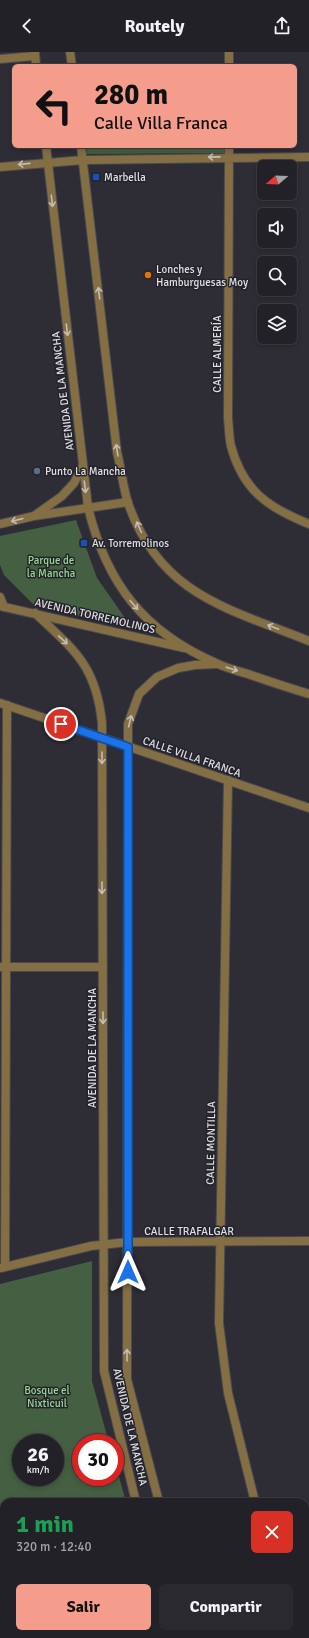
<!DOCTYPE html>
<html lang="es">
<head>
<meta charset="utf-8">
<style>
  body { margin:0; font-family:Signika,sans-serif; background:#2a292f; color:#f1f3f6; height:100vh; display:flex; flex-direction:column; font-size:15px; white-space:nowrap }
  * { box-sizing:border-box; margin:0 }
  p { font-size:13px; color:#a2a3a7 }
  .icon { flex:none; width:22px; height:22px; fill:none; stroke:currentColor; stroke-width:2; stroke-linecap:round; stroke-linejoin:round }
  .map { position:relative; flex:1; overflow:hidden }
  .panel { position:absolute; left:0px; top:1446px; width:309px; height:140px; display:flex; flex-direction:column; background:#222127; border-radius:12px 12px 0 0; box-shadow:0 2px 6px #0003,0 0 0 1px #3f3e44 }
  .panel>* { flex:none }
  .banner { position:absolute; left:12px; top:12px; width:285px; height:84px; border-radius:6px; box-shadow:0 2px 6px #0003,0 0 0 1px #3f3e44; background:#f49d8c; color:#111; overflow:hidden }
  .needle { width:26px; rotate:251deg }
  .buttons { position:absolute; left:257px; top:108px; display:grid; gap:8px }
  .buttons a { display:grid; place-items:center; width:40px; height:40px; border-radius:6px; background:#222127; box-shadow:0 2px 6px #0003,0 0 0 1px #3f3e44; font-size:20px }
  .speed { position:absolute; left:12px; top:1382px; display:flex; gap:8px; font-size:20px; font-weight:700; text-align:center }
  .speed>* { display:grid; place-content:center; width:52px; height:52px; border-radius:50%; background:#222127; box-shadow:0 2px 6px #0003,0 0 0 1px #3f3e44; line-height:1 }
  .speed small { font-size:10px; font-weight:400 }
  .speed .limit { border:6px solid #d22; background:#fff; color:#111 }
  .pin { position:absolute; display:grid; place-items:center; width:34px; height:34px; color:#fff; margin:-17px; border:2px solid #fff; border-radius:50%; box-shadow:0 1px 4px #0007 }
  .me { position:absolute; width:44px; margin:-22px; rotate:0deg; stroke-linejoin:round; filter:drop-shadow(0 0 3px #0008) }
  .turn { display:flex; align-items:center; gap:14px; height:84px; padding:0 16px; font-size:18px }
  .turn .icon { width:52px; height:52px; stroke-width:2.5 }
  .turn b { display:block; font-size:28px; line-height:34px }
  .round { display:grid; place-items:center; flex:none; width:42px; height:42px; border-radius:6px; background:#2a292f }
  .overview { display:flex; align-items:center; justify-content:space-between; height:68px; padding:0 16px }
  h1 { font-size:24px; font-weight:800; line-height:30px; color:#1e9e55 }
  .action { display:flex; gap:8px; margin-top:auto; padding:8px 16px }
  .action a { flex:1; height:46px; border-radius:6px; background:#f49d8c; color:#111; font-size:16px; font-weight:800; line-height:46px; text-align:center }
  .action a+a { background:#2a292f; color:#f1f3f6 }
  header { display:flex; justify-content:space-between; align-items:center; height:52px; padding:0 16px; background:#222127; font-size:18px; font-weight:800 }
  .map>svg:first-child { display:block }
  .green { fill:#445f41; fill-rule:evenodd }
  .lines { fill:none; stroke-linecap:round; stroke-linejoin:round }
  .minor-casing { stroke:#4a4950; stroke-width:10 }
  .tertiary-casing { stroke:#4a4950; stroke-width:10 }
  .minor { stroke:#846e43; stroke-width:8 }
  .tertiary { stroke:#846e43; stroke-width:8 }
  .oneway { stroke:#c4bdb4 }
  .route-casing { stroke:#114b97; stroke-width:10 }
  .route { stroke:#1a73e8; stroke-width:7 }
  .transit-dot { fill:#1a4fb4; stroke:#24222a; stroke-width:1.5 }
  .food-dot { fill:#e8710a; stroke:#24222a; stroke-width:1.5 }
  .service-dot { fill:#5c6f8a; stroke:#24222a; stroke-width:1.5 }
  .labels { text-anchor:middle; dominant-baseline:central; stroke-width:3; stroke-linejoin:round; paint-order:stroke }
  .poi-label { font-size:11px; fill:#e0dfe4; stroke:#24222a; text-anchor:start }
  .street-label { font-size:11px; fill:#e0dfe4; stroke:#24222a }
  .park-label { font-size:11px; fill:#98d893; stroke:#24222a }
</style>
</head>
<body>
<header><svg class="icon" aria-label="back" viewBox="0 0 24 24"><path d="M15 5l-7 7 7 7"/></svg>Routely<svg class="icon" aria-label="share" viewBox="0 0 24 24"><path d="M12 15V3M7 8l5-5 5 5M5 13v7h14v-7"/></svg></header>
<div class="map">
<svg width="309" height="1586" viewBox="0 0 309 1586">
  <rect width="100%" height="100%" fill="#2e2c34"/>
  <path class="green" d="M86,94H226V101L87,102Z
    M76,468L97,526L130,573L109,571L34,553L4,523L0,513V484Z
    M92,1209V1329L109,1391H81V1425H115V1410L126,1450H4V1582H164L165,1586H0V1232ZM21,1391H55V1425H21Z"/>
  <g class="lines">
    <g class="minor-casing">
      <path id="minor" d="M229,0V14
        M0,7L35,4
        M229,94L228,366C229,375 229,386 231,394C243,439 269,456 309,472
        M0,115L83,108L309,105
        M0,472L34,464L128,450
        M0,545L4,555
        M0,554L184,596
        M35,561C74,598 96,613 102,671L104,1319L136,1450
        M0,651L309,756
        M228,728L219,1271L228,1341L255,1450
        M0,915H103
        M5,1215L7,653
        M1,1216L91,1194L128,1190L309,1189
        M159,1450L127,1327L128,672L139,642L157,625L178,616L195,613L217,612
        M169,1582L170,1586
        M193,1582L194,1586
        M289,1582L290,1586"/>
    </g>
    <g class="tertiary-casing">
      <path id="tertiary" d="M35,0L36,14
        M70,0L72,14
        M46,94L88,455C106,531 144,580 216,611C226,616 238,619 248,622C268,629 289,636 309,642
        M81,94L117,400C121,416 123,435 128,451C160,543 227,556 309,589
        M34,464L62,444L74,431L82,415"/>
    </g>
    <use href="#minor" class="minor"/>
    <use href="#tertiary" class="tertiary"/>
  </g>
  <defs><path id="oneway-shaft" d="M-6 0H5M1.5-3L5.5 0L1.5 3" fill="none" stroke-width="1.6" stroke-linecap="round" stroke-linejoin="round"/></defs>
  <g class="oneway">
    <use href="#oneway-shaft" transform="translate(214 105) rotate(179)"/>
    <use href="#oneway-shaft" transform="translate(24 112) rotate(174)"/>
    <use href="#oneway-shaft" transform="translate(52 149) rotate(83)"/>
    <use href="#oneway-shaft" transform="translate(99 241) rotate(-97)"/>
    <use href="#oneway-shaft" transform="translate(67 278) rotate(83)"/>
    <use href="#oneway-shaft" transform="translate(117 398) rotate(-99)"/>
    <use href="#oneway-shaft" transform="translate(85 435) rotate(83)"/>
    <use href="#oneway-shaft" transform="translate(17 468) rotate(166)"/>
    <use href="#oneway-shaft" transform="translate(139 475) rotate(-114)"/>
    <use href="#oneway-shaft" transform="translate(134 553) rotate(50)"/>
    <use href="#oneway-shaft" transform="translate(273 575) rotate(-158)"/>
    <use href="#oneway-shaft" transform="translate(63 588) rotate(43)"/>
    <use href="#oneway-shaft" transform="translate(232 617) rotate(18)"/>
    <use href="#oneway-shaft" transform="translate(130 669) rotate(-76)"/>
    <use href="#oneway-shaft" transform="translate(102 706) rotate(90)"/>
    <use href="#oneway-shaft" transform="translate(102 836) rotate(90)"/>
    <use href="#oneway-shaft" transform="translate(103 966) rotate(90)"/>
    <use href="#oneway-shaft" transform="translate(127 1303) rotate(-90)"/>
  </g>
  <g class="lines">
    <g class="route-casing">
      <path id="route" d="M61,672L128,695V1220"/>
    </g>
    <use href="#route" class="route"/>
  </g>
  <g class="transit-dot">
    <rect x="92" y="121" width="8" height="8" rx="2"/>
    <rect x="80" y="487" width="8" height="8" rx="2"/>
  </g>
  <circle class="food-dot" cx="148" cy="223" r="4"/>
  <circle class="service-dot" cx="37" cy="419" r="4"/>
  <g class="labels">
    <g class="poi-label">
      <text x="104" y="125">Marbella</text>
      <text x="156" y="217">Lonches y<tspan x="156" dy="13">Hamburguesas Moy</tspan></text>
      <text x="45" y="419">Punto La Mancha</text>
      <text x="92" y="491">Av. Torremolinos</text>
    </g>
    <g class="street-label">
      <text transform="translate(217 302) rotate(-90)">CALLE ALMERÍA</text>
      <text transform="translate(63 339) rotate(-97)">AVENIDA DE LA MANCHA</text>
      <text transform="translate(95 564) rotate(13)">AVENIDA TORREMOLINOS</text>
      <text transform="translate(192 705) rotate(19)">CALLE VILLA FRANCA</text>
      <text transform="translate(92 996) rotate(-90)">AVENIDA DE LA MANCHA</text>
      <text transform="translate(211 1091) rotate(-89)">CALLE MONTILLA</text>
      <text x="189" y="1179">CALLE TRAFALGAR</text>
      <text transform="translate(130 1375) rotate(77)">AVENIDA DE LA MANCHA</text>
    </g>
    <g class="park-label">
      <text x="51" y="508">Parque de<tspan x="51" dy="13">la Mancha</tspan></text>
      <text x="47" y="1338">Bosque el<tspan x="47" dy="13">Nixticuil</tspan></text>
    </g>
  </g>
</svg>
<div class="buttons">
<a><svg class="needle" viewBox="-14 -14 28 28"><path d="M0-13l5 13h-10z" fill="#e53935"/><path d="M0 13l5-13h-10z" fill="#a2a3a7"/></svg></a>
<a><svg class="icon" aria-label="sound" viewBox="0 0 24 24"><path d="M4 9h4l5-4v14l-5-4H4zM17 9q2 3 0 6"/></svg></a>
<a><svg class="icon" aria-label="search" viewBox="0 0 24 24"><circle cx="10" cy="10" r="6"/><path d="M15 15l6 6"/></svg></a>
<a><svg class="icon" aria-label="layers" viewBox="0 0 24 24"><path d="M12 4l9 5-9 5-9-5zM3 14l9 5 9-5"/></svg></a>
</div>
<div class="speed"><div>26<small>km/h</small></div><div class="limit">30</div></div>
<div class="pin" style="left:61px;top:672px;background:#d93025"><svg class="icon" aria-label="arrive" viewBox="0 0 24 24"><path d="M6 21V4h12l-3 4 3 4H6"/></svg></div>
<svg class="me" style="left:128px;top:1220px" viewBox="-20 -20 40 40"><path d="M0-17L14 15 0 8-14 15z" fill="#1a73e8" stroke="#fff" stroke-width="4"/></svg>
<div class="banner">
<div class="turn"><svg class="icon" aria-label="left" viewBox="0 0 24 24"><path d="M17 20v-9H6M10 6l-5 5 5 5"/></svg><div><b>280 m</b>Calle Villa Franca</div></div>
</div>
<section class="panel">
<div class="overview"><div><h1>1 min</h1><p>320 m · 12:40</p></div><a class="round" style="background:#d93025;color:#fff"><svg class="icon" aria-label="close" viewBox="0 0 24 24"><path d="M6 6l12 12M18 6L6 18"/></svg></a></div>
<div class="action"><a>Salir</a><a>Compartir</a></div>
</section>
</div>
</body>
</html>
